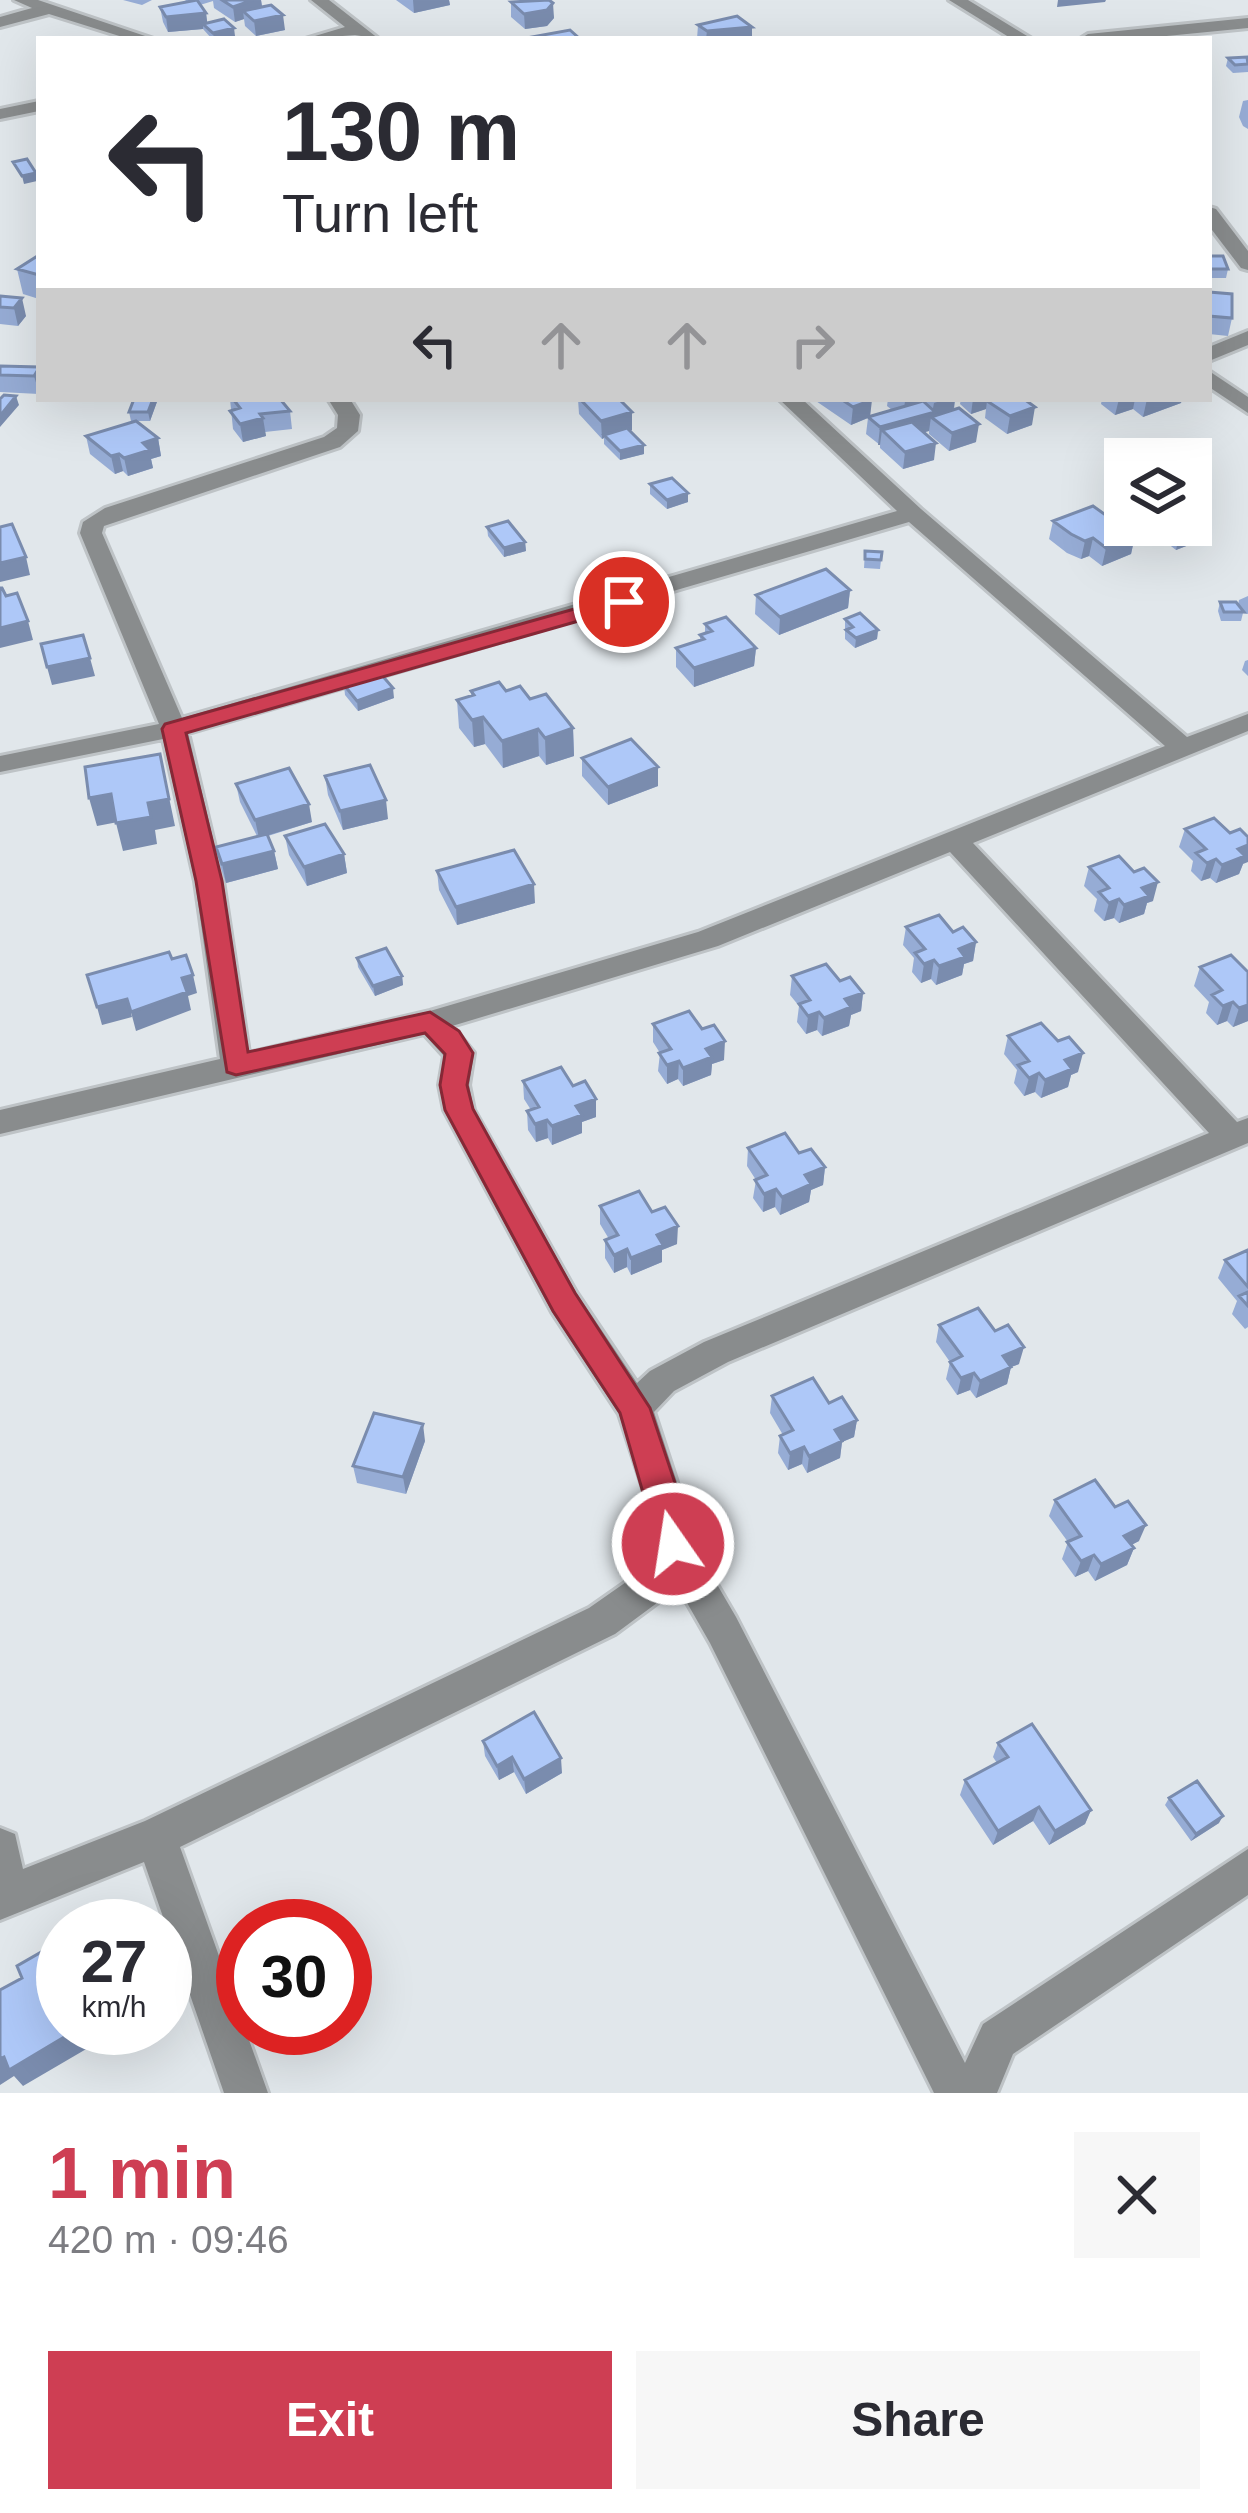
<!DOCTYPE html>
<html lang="en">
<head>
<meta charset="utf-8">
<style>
  body { margin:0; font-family:Arial,sans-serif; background:#f7f7f7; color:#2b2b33; height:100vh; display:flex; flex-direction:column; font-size:45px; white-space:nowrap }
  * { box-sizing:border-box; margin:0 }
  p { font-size:39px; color:#7c7c81 }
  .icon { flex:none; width:66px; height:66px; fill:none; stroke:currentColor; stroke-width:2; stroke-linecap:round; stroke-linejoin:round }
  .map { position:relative; height:2093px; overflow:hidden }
  .details { display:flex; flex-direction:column; background:#fff; flex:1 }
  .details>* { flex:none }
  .top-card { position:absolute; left:36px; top:36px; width:1176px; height:366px; border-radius:0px; box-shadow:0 12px 48px #0002; background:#fff; color:#2b2b33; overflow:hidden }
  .fabs { position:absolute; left:1104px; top:438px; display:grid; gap:24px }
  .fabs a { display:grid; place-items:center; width:108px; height:108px; border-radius:0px; background:#fff; box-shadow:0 12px 48px #0002; font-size:60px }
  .speed { position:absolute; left:36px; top:1899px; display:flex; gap:24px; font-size:60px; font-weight:700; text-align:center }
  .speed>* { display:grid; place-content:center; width:156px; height:156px; border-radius:50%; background:#fff; box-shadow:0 12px 48px #0002; line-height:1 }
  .speed small { font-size:30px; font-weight:400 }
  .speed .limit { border:18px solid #d22; background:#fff; color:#111 }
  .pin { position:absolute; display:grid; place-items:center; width:102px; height:102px; color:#fff; margin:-51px; border:6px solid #fff; border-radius:50%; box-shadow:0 3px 12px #0007 }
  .me { position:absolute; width:132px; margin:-66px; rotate:347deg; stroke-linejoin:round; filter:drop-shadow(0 0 9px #0008) }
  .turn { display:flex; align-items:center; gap:42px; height:252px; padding:0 48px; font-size:54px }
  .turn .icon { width:156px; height:156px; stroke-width:2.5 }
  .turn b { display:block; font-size:84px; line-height:102px }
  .lanes { display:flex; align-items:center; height:114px; padding:0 48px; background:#0003; justify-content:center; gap:60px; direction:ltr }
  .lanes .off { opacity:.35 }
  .round { display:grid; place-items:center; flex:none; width:126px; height:126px; border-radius:0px; background:#f7f7f7 }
  .summary { display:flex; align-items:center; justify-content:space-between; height:204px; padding:0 48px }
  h1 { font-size:72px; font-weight:600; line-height:90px; color:#ce3e53 }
  .button { display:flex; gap:24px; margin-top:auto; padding:24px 48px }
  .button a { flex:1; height:138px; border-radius:0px; background:#ce3e53; color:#fff; font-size:48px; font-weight:600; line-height:138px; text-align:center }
  .button a+a { background:#f7f7f7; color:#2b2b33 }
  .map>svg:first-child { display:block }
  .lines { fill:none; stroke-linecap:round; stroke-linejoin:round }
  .street-casing { stroke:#bec3c6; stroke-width:6 }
  .street { fill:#898c8d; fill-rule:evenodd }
  .wall { fill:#96acd5 }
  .shaded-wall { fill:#7a8cae }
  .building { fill:#aec8f8; stroke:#7a8cae; stroke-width:3 }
  .route { fill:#ce3e53; stroke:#862836; stroke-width:3 }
</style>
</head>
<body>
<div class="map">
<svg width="1248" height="2093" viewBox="0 0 1248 2093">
  <rect width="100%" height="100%" fill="#e1e7eb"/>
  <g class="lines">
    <g class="street-casing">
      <path id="street" d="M14,0H38L154,39H129L49,14L0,27V17L32,8Z
        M311,0H329L379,39L355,35L305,39L345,27Z
        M949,0H968L1032,39H1012Z
        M1248,18V28L1136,39H1080L1088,34Z
        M39,101V111L0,119V109Z
        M1209,207L1216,209L1248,251V270L1241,268L1209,226Z
        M1248,331V345L1209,361V347Z
        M1209,371L1248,397V413L1209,387Z
        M328,399H350L360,415L358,431L340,447L104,526L102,533L182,718L897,511L779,399H802L921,509L1187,737L1248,714V731L973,843L1237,1122L1248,1118V1143L728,1362L674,1391L654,1412L687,1513L691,1540L736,1617L965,2063L983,2024L1248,1849V1895L1013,2054L997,2093H934L710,1643L674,1580L665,1597L615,1634L180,1847L268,2093H224L144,1862L0,1920V1828L15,1834L23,1869L145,1821L589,1608L639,1573L654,1543L651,1513L619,1414L552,1312L444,1110L439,1085L444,1056L424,1034L0,1134V1110L220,1059L195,881L163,739L0,772V756L159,724L80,533L83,522L105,508L324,437L337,428L338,415ZM909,522L1165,746L698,932L430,1011L249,1053L223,881L188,733ZM950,852L1209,1133L704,1342L650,1371L637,1383L576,1292L474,1110L469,1085L474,1053L452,1026L718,946Z"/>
    </g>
    <use href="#street" class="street"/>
  </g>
  <path class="wall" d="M123,0H152L142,5Z
    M185,0H261L262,7L285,30L256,36L245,26L244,19L235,22L214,8L213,1L200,5L206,13L207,23L235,36L212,39L203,29L168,32L163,22L160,7L187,2Z
    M396,0H449L450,5L414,13Z
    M522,0H549L554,18L547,26L525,29L511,17V2L524,1Z
    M698,25L752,39H697Z
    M1228,58H1248V72L1233,73L1226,66Z
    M1248,100V129L1243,126L1239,117L1243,101Z
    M39,255V299L23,294L17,269Z
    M1209,256L1228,269L1226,278H1209Z
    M1209,292L1232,318L1228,336L1209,334Z
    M0,296L26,316L18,326L0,324Z
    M0,366L39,367V394L0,392Z
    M158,399L150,421H137L158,438L161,456L151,459L153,468L128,476L123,471L115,474L90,454L86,436L135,421H131L129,412Z
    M230,399H280L290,411L292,429L265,432L266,436L243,442L233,429Z
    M578,399H619L632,430L630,431L644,454L620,460L604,444V438L602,439L579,414Z
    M813,399H871L870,416L892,410L887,406L888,399H955L954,410L976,442L949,451L929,434V431L924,432L934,460L903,469L880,448V445L866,434L868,418L851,425Z
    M961,399H1024L1032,425L1007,434L985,418L986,409L971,414L960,404Z
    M1102,399H1182L1181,403L1143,417L1133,409L1115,415L1101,404Z
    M650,484L688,493V502L667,509L650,494Z
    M1053,521L1135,536L1131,554L1102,566L1089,556L1081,559L1067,553L1049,539Z
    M1154,525H1184L1194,543L1176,550L1153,532Z
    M487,527L525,542L526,551L504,557L488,536Z
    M865,551L882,552L880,569L864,568Z
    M850,590L848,608L779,635L755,614L756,595Z
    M1248,596V614L1243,613L1241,621H1221L1218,611L1220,602L1238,605L1239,600Z
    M845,619L878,630L877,639L855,648L845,639Z
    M705,624L756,648L754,666L694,687L676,667V648L700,640V635L705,634Z
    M1248,660V676L1242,670L1245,661Z
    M344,685L394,698L358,711L345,695Z
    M471,691H506L530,699L573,728L574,756L546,765L539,756L503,768L485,744L474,747L459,728L457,700L471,696Z
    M582,758L658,767V786L608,805L582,776Z
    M325,776L388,819L343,830L328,795Z
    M236,784L312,822L268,836L274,851L278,869L226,883L220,865L216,847L257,836L240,802Z
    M1185,829L1243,864L1239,874L1216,883L1210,878L1201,881L1191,871L1193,861L1179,847Z
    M285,836L344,854L347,873L307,886L289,855Z
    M1089,867L1153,901L1147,903L1144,914L1119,923L1114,918L1104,921L1094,911L1097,899L1084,886Z
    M437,871L535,903L457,925L439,890Z
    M906,927L953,932L976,942L973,961L964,964L962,975L936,985L931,979L921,983L912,972L914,958L903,945Z
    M357,958L402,976L403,985L375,996L358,967Z
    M1200,967L1248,972V1021L1233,1027L1227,1021L1217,1025L1206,1013L1209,1002L1194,986Z
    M792,976L840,981L863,993L861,1011L851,1015L849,1026L822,1036L817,1030L806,1034L797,1022L799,1006L790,995Z
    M653,1024L724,1060L712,1064L711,1075L683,1086L678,1079L667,1084L658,1071L660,1053L653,1042Z
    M1008,1036L1078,1072L1071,1075L1068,1087L1041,1098L1035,1092L1024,1096L1014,1083L1017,1070L1004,1054Z
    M523,1081L573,1086L596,1099V1117L582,1122V1133L552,1145L548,1138L536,1142L528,1130L527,1111L531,1110L524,1099Z
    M748,1148L799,1153L825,1167L823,1185L811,1190L809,1202L780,1215L775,1207L763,1212L753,1198L756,1180L747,1166Z
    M600,1206L652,1212L677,1244L662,1250V1262L631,1275L627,1267L614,1273L605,1258V1240L609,1239L600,1224Z
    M1248,1250V1327L1245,1329L1232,1314L1237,1301L1218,1278L1225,1260Z
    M939,1325L1019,1364L1011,1367L1007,1384L976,1398L970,1390L957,1395L946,1379L950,1362L936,1342Z
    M772,1396L829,1403L857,1420L854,1437L842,1442L840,1458L807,1473L802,1464L788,1470L778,1453L780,1436L783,1435L770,1413Z
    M425,1441L406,1494L357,1483L353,1466Z
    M1055,1500L1139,1541L1131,1545L1134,1548L1127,1565L1095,1581L1088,1571L1075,1577L1062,1559L1068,1542L1049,1516Z
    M483,1741L562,1773L526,1794L514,1772L499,1780L485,1756Z
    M998,1743L1091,1810L1085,1824L1049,1845L1033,1821L993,1845L960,1795L965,1780L997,1763L993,1757Z
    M1169,1798L1219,1823L1191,1841L1165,1805Z"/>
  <path class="shaded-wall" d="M253,0H261L263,13L243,11L244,19L235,22L233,7Z
    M413,0H449L450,5L414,13Z
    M1058,0H1106L1105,2L1057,7Z
    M553,3L554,18L547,26L525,29L524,14Z
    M206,13L208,28L203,24V29L168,32L166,17Z
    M283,15L285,30L256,36L254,21Z
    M752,27V39H706L707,31Z
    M234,28L235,36L214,39L213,33Z
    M36,173L37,181L24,184L22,176Z
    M22,298L26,316L18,326L14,308Z
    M39,368V393L34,376Z
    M16,396L19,405L0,427V416Z
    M153,399H158L150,421L148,412Z
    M911,399H923L922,413L903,419L905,401Z
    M947,399H955L953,414L931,417L929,431L893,441L882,430L880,445H878L880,427L932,413L934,403Z
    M973,399H1007L987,401L986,409L971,414Z
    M1119,399H1135L1133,409L1115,415Z
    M1147,399H1182L1181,403L1143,417Z
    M872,400L870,417L851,425L853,407Z
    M1035,407L1032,425L1007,434L1010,416Z
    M632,412V430L606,437L604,435V438L602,439L601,421Z
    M263,418L266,436L243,442L240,424Z
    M979,424L976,442L949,451L952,433Z
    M158,438L161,456L151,459L153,468L128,476L124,458L143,443Z
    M936,443L934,460L903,469L905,452Z
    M644,445V454L620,460V451Z
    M119,454L123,471L115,474L111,456Z
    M688,493V502L667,509V500Z
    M1197,534L1194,543L1176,550L1178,541Z
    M1135,536L1131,554L1102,566L1106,548Z
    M1093,538L1089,556L1081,559L1085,541Z
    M525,542L526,551L504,557V548Z
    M26,557L30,575L0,582V563Z
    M850,590L848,608L779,635L780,617Z
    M28,621L33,640L0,648V628Z
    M878,630L877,639L855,648L856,638Z
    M756,648L754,666L694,687V668Z
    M90,658L95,676L52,685L47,667Z
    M393,688L394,698L358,711L357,701Z
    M483,717L485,744L474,747L472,720Z
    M573,728L574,756L546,765L545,738Z
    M538,729L539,756L503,768L502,741Z
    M160,754L175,826L155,830L157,844L123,851L116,823L148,803Z
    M658,767V786L608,805V787Z
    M111,794L118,822L97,826L89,798Z
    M386,800L388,819L343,830L340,811Z
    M309,804L312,822L259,838L255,820Z
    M1248,845V862L1243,864L1239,874L1216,883L1222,865L1238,849Z
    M274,851L278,869L226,883L222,864Z
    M344,854L347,873L307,886L304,867Z
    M1216,859L1210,878L1201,881L1207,863Z
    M1158,882L1153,901L1147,903L1144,914L1119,923L1124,905L1142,888Z
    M534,884L535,903L457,925L456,907Z
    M1119,899L1114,918L1104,921L1109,903Z
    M976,942L973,961L964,964L962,975L936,985L939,966L959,949Z
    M934,960L931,979L921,983L924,964Z
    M193,975L197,993L188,996L191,1010L136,1031L131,1012L182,978Z
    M402,976L403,985L375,996L373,986Z
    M863,993L861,1011L851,1015L849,1026L822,1036L824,1018L845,999Z
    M127,999L132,1017L102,1025L97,1007Z
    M1233,1002L1227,1021L1217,1025L1223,1006Z
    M1248,1005V1021L1233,1027L1239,1008Z
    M819,1012L817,1030L806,1034L808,1016Z
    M725,1041L724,1060L712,1064L711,1075L683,1086V1068L706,1049Z
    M1083,1053L1078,1072L1071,1075L1068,1087L1041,1098L1045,1080L1065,1060Z
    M679,1061L678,1079L667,1084V1065Z
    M1039,1073L1035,1092L1024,1096L1029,1078Z
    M596,1099V1117L582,1122V1133L552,1145V1126L576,1106Z
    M547,1120L548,1138L536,1142L535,1124Z
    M825,1167L823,1185L811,1190L809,1202L780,1215L782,1197L805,1175Z
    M776,1189L775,1207L763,1212L764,1194Z
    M678,1226L677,1244L662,1250V1262L631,1275V1258L657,1235Z
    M627,1249V1267L614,1273V1255Z
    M1024,1347L1019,1364L1011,1367L1007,1384L976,1398L980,1381L1003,1356Z
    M974,1373L970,1390L957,1395L961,1378Z
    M857,1420L854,1437L842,1442L840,1458L807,1473L809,1456L835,1430Z
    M423,1424L425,1441L406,1494L403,1477Z
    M804,1447L802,1464L788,1470L790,1453Z
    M1146,1525L1139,1541L1118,1552L1124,1536Z
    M1134,1548L1127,1565L1095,1581L1101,1564Z
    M1094,1555L1088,1571L1075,1577L1081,1561Z
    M512,1757L514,1772L499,1780L497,1766Z
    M561,1758L562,1773L526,1794L524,1779Z
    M1039,1807L1033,1821L993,1845L998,1831Z
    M1091,1810L1085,1824L1049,1845L1055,1831Z
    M1223,1816L1219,1823L1191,1841L1196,1834Z
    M75,2028H116L98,2039L94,2034L85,2039L88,2048L23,2086L14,2076L0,2085V2059Z"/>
  <path class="building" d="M197,0L206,13L166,17L160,7Z
    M222,0H253L233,7Z
    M549,0L553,3L547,10L524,14L511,2Z
    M271,5L283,15L254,21L243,11Z
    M737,16L752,27L707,31L698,25Z
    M224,19L234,28L213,33L203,24Z
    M570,30L580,39H521Z
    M1247,57L1248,64L1235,65L1228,58Z
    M27,159L36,173L22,176L13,162Z
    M39,255V275L17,269Z
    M1209,256H1223L1228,269H1209Z
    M1209,292L1232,294V318L1209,316Z
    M0,296L22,298L14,308L0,307Z
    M0,366L39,367V368L34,376L0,375Z
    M4,395L16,396L0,416V399Z
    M134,399H153L148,412H129Z
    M233,399H280L290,411L260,414L263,418L240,424L230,411L240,408Z
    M580,399H619L632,412L601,421Z
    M841,399H871L872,400L853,407Z
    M991,399H1024L1035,407L1010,416L987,401Z
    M923,401L935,412L880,427L868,417Z
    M959,408L979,424L952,433L931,417Z
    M136,421L158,438L143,443L150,450L124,458L119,454L111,456L86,436Z
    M912,422L936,443L905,452L882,430Z
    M627,428L644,445L620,451L604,435Z
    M672,478L688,493L667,500L650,484Z
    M1093,506L1135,536L1106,548L1093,538L1085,541L1071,534L1053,521Z
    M508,521L525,542L504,548L487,527Z
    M12,524L26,557L0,563V527Z
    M1158,525H1184L1197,534L1178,541Z
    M865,551L882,552L881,560L865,559Z
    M826,569L850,590L780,617L756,595Z
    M0,588H2L6,596L17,593L28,621L0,628Z
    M1220,602H1236L1244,612H1224Z
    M860,613L878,630L856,638L846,630L853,627L845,619Z
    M726,617L756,648L694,668L676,648L704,639L700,635L712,631L705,624Z
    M83,635L90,658L47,667L41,644Z
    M380,673L393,688L357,701L344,685Z
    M499,682L506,691L520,686L530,699L546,694L573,728L545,738L538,729L502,741L483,717L472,720L457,700L474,695L471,691Z
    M631,739L658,767L608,787L582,758Z
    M160,754L169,799L148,803L151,817L116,823L111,794L89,798L85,767Z
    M370,765L386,800L340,811L325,776Z
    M289,768L309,804L255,820L236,784Z
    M1214,818L1230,833L1240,829L1248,837V845L1238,849L1245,856L1222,865L1216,859L1207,863L1196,853L1206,849L1185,829Z
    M325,824L344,854L304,867L285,836Z
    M267,834L274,851L222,864L216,847Z
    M514,850L534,884L456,907L437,871Z
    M1119,856L1134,872L1144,868L1158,882L1142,888L1149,896L1124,905L1119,899L1109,903L1099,892L1109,888L1089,867Z
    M939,915L953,932L963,927L976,942L959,949L965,957L939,966L934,960L924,964L915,953L925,949L906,927Z
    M386,948L402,976L373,986L357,958Z
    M169,952L172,959L186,955L193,975L182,978L187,992L131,1012L127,999L97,1007L87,975Z
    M1231,955L1248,972V1005L1239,1008L1233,1002L1223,1006L1212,995L1222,990L1200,967Z
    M826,964L840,981L850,977L863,993L845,999L851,1007L824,1018L819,1012L808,1016L799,1004L810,1000L792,976Z
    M689,1011L702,1029L714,1025L725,1041L706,1049L712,1057L683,1068L679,1061L667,1065L659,1053L671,1049L653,1024Z
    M1041,1023L1058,1041L1069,1037L1083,1053L1065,1060L1072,1069L1045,1080L1039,1073L1029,1078L1018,1065L1029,1061L1008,1036Z
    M561,1067L573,1086L585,1081L596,1099L576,1106L582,1115L552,1126L547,1120L535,1124L527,1111L539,1107L523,1081Z
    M785,1133L799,1153L811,1149L825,1167L805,1175L811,1184L782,1197L776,1189L764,1194L755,1180L767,1175L748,1148Z
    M639,1191L652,1212L665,1207L678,1226L657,1235L663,1245L631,1258L627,1249L614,1255L605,1240L618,1235L600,1206Z
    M1248,1250V1287L1225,1260Z
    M1248,1292V1306L1239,1296Z
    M978,1308L995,1331L1008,1325L1024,1347L1003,1356L1011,1367L980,1381L974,1373L961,1378L950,1362L962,1356L939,1325Z
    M813,1378L829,1403L842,1397L857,1420L835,1430L842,1441L809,1456L804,1447L790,1453L780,1436L793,1430L772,1396Z
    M374,1413L423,1424L403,1477L353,1466Z
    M1095,1480L1115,1507L1128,1501L1146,1525L1124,1536L1134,1548L1101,1564L1094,1555L1081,1561L1067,1542L1081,1536L1055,1500Z
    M534,1712L561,1758L524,1779L512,1757L497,1766L483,1741Z
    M1032,1724L1091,1810L1055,1831L1039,1807L998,1831L965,1780L1008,1757L998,1743Z
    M1197,1781L1223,1816L1196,1834L1169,1798Z
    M57,1943L63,1959V2028H75L76,2030L9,2070L4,2057L0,2059V1990L22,1978L17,1966Z"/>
  <path class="route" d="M624,595L631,597V606L186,733L222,881L248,1052L430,1012L459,1031L473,1053L467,1085L473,1109L575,1293L650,1408L685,1513L690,1544L685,1555L673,1559L661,1555L620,1413L553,1311L445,1110L440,1085L445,1054L425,1033L236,1075L227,1072L196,881L162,729L165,724Z"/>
</svg>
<div class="fabs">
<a><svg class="icon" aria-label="layers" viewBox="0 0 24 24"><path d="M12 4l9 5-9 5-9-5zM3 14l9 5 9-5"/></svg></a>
</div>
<div class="speed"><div>27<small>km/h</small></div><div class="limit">30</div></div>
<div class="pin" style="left:624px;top:602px;background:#d93025"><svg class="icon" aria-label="arrive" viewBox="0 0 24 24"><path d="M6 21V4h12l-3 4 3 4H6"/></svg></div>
<svg class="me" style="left:673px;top:1544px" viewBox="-20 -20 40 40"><circle r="17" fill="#ce3e53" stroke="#fff" stroke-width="3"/><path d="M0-11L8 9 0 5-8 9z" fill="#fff"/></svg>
<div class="top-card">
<div class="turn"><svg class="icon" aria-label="left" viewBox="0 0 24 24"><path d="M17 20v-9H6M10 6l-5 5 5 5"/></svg><div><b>130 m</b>Turn left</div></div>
<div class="lanes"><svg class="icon" aria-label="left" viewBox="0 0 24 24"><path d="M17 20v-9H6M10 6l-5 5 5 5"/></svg><svg class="icon off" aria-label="ahead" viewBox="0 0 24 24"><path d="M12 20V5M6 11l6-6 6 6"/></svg><svg class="icon off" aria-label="ahead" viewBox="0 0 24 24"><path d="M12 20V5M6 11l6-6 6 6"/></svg><svg class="icon off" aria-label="right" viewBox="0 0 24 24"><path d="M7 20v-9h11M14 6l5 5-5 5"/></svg></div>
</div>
</div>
<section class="details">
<div class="summary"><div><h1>1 min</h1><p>420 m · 09:46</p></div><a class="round"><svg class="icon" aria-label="close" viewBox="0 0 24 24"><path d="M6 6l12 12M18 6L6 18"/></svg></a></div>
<div class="button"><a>Exit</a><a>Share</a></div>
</section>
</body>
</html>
